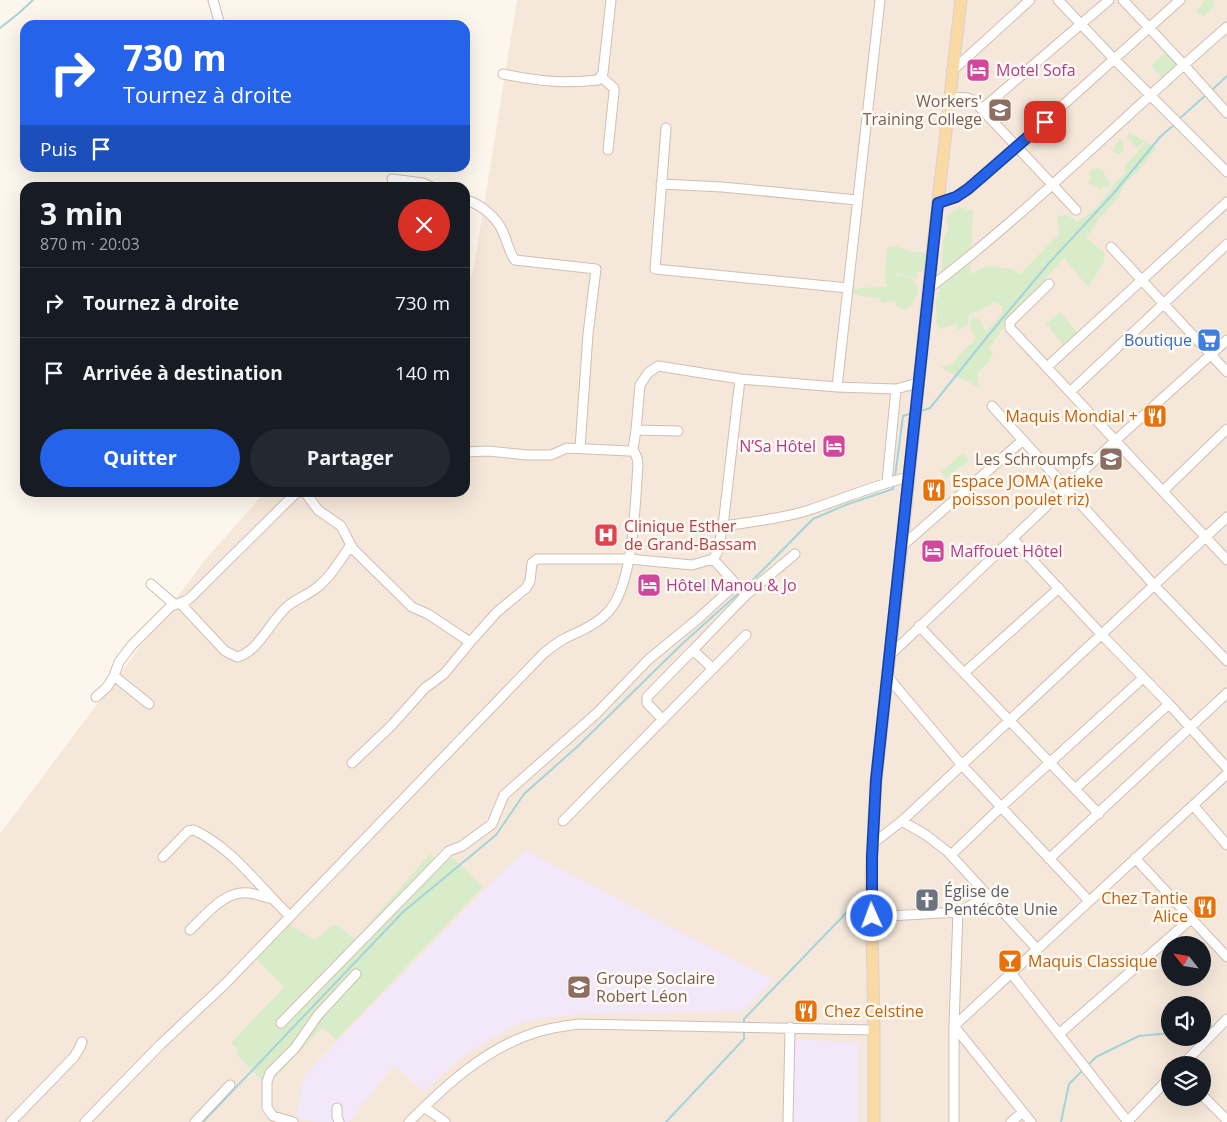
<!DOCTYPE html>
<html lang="fr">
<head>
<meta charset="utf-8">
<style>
  body { margin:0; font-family:"Open Sans",sans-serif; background:#242831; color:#f1f3f6; height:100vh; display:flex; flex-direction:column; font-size:19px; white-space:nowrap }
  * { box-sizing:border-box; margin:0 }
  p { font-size:16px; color:#9ea1a6 }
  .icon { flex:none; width:28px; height:28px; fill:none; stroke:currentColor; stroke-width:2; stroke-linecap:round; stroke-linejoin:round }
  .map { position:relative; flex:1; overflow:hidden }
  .drawer { position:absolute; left:20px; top:182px; width:450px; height:315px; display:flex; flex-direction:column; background:#171b24; border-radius:15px; box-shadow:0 5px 20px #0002 }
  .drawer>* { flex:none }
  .banner { position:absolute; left:20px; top:20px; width:450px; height:152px; border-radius:15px; box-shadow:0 5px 20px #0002; background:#2563eb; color:#fff; overflow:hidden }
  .needle { width:32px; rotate:300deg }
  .controls { position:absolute; left:1161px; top:936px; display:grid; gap:10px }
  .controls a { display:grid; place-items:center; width:50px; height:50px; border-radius:50%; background:#171b24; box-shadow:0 5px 20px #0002; font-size:25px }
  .pin { position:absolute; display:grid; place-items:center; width:42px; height:42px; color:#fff; margin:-21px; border-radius:10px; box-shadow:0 2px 8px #0006 }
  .me { position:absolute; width:55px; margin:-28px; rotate:358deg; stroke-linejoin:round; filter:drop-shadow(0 0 4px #0008) }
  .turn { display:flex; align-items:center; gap:18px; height:105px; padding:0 20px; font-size:22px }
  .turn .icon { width:65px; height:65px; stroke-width:2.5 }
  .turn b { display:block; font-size:35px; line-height:42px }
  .then { display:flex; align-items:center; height:48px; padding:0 20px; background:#0003; gap:10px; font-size:19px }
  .round { display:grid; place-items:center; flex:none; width:52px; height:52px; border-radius:26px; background:#242831 }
  .summary { display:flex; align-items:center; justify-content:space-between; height:85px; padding:0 20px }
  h1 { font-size:30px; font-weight:700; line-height:38px }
  .primary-button { display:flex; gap:10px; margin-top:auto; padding:10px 20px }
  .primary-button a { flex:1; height:58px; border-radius:30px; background:#2563eb; color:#fff; font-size:20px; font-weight:700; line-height:58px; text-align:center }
  .primary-button a+a { background:#242831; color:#f1f3f6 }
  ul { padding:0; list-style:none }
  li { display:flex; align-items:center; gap:15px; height:70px; padding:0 20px; border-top:1px solid #363941 }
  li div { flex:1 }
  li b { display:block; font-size:19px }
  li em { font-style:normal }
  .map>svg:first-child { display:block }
  .residential { fill:#f5e8da; fill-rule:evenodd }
  .education { fill:#f3e8fa }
  .green { fill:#d8ecc9 }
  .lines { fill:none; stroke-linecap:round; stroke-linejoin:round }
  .stream { stroke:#a5d3da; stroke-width:2 }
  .minor-casing { stroke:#d1beb0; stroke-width:11 }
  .major-casing { stroke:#dad1cd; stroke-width:13 }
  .minor { stroke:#fff; stroke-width:9 }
  .major { stroke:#fbd9a5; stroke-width:11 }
  .route-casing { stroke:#184099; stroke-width:12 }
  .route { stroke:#2563eb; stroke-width:9 }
  .labels { text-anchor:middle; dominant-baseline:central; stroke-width:5; stroke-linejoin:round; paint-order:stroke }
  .hotel-label { font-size:16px; fill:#b23c85; stroke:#fffaf3; text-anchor:start }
  .education-label { font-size:16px; fill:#785e54; stroke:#fffaf3; text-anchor:end }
  .shop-label { font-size:16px; fill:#366cbe; stroke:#fffaf3; text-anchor:end }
  .food-label { font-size:16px; fill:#c56008; stroke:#fffaf3; text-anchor:start }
  .health-label { font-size:16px; fill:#be3a42; stroke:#fffaf3; text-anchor:start }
  .worship-label { font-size:16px; fill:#5b616d; stroke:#fffaf3; text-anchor:start }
</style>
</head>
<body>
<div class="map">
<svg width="1227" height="1122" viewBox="0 0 1227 1122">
  <rect width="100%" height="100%" fill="#fdf6ec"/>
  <path class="residential" d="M517,0H1227V1122H0V834L205,560L264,493L465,492V281L473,273ZM1170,945H1202V978H1170ZM1170,1005H1202V1038H1170ZM1170,1065H1202V1098H1170Z"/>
  <path class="education" d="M526,851L773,980L743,1011L590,1014L549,1017L528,1021L509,1028L460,1058L424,1092L394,1065L349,1122H315L296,1117L305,1075L497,877Z
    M794,1039L859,1043V1122H794Z"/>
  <path class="green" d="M1205,0H1214L1215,5L1204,16L1197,13V10Z
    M1169,48L1181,63L1162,78L1151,66Z
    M1130,133L1145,141L1137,148L1126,137Z
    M1119,140H1123L1124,150L1120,154L1115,153L1112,149L1115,148V144L1119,142Z
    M1146,142L1156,148L1139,170L1125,183L1118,198L1100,218L1086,238L1105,253L1103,264L1088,287L1064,258L1011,317L989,348L993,354L988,363L977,373L979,388L940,367C953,365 953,363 961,353C965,348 972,343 976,338L971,330V317L979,319L986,332L1002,314V307L995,302C989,306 976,313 969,314L968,324L958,331L956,324L940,329L936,324L937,314L935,302L939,293L942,273L943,240L948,229L947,216L959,207L973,211L970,274L987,266L1012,269L1020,274L1059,234L1060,236L1057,217C1066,213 1070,216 1077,222C1081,219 1086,216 1090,213C1104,201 1112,184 1125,173V166Z
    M1098,168L1103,170L1105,176L1108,178L1110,186L1103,187L1101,190L1088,183L1091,179L1088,174L1092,170Z
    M895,246L907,250L911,253L920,252L926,254V270L916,273L918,279L897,273L894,278L901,275L913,279L919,291L911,306L905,310L896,305V301L882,303L879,298L860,296L852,292V289L887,286L885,277L887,247Z
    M1060,312L1080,336L1066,348L1046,324Z
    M963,453L969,461L962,467L961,466L946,479L941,472Z
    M430,854L442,865L452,857L483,887L336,1040L323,1027L267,1086L237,1055V1050L231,1043L284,987L254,957L288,924L315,940L335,924L355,939Z"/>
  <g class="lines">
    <path class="stream" d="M0,28L19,13L33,0
      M1212,90L1227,76
      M1178,120L1206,95
      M921,411L930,408L987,337L1049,263L1113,194L1160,137L1175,124
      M895,477L903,416L912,413
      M745,588L813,519L848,504L893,489L894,484
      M744,1023V1019L848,911
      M1202,1029L1215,1026
      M1087,1066L1096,1057L1139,1036L1170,1033
      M203,1122L403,912L496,835L524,794L578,746L682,644L739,593
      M666,1122L744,1039V1031
      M1061,1122L1069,1084L1084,1069"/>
    <g class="minor-casing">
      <path id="minor" d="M213,0L220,25
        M1058,0L1115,60L1227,172
        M1123,0L1184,65L1227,113
        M952,71L1030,0
        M503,74C537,81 564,84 598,80L603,73L611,0
        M601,77L614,88V92L608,150
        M950,97L968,98L974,101L1076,210
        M982,109L1109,0
        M666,128L655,269L848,288
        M392,179L423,183L434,188
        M661,184L722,187L857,200
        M465,200C480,203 497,218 503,232C507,241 509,252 515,260L596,269L588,334L580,448
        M938,203L956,197L984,176L1180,0
        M1111,247L1227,372
        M1049,284L1010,322V328L1227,560
        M928,289C1033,209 1127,113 1227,27
        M1047,367L1227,202
        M837,387L880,0
        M1070,392L1227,244
        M992,406L1154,585L1227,661
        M636,430L678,431
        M465,452L488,451L527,455H551L567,448L629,451L633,449
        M887,482L896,389
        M1163,491L1227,429
        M305,492L318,510L341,526L353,549L412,607L428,614L470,642
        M723,526C751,522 780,519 806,511C841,500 874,485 909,477
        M1012,538L1101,634L1169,704L1227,768
        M902,546L1023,440
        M713,559L746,595
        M151,584L174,604
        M180,603L225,651L237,657C259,652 271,619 289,605C297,599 307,595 315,589C330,578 340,561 350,546
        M919,626L1099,814
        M890,655L1116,440L1227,340
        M713,669L693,650L746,595L795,554
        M964,673L1059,588
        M114,676L149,704
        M887,676L961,764L1089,901
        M96,697L107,687L114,676L119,662L132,645L171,606C178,603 183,604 190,598L296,493L300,492
        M663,720L647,703V697L693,650
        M352,763L391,726L425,688L444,674L472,640L497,612L526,588L530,581L532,563L537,559H629L692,565L713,559L717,553L723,526L740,379
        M1075,789L1169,704
        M1193,805L1227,845
        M563,821L746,635
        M902,821L926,835L948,852L1037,949
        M872,844L902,821L1227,517
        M951,855L1001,807L1143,678
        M163,857L188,831L194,830C234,849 259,887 290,916
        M1135,858L1227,957
        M1049,859L1227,693
        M872,917L958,912L988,896
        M190,930C206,915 224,890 249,893C256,894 264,897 272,899
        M1011,973L1128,1122
        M281,1023L449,851L462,846L492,824L504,795L597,713L649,659L699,618L735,585
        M1059,1034L1191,919
        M1182,1065L1227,1019
        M1202,1095L1227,1120
        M424,1107L445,1122
        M337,1108V1116L339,1122
        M11,1122L74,1057L80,1047L82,1042
        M85,1122L160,1045L225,984L543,654C549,649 555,644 562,640C577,632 595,626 607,613C634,587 635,503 638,465L637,458L633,449L636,430L640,385L648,373L658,366L740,379L837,387L896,389L918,383
        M195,1122L230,1085
        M293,1122L273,1116L267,1108V1082L270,1073L295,1048L318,1015L356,974
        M409,1122C445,1086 484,1049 534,1033C548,1028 564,1026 579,1024L874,1030
        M788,1122L790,1027
        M954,1122V1026L958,912
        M1011,1122L1023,1112
        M1031,1122L954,1026L1227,774
        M1127,1122L1170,1077"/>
    </g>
    <g class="major-casing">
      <path id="major" d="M874,1122V1030L871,876L876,780L902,546L932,254L961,0"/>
    </g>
    <use href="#minor" class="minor"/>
    <use href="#major" class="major"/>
  </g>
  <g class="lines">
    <g class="route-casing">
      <path id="route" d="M872,916V857L876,780L938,203L956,197L968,189L1045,122"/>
    </g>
    <use href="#route" class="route"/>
  </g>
  <defs>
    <g id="hotel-square" transform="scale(1.25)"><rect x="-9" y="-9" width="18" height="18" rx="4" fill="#d1479c" stroke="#fffaf3"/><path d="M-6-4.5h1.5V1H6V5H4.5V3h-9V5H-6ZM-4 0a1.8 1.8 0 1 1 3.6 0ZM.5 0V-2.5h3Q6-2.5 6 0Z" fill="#fff"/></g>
    <g id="school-square" transform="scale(1.25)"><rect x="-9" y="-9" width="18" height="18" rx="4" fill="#8d6e63" stroke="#fffaf3"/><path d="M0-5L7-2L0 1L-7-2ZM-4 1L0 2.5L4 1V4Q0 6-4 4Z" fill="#fff"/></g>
    <g id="supermarket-square" transform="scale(1.25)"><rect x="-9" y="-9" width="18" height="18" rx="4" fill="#3f7fe0" stroke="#fffaf3"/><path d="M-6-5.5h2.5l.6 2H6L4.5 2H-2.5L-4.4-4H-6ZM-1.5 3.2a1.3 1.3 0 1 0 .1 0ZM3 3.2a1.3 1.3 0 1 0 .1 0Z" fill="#fff"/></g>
    <g id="restaurant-square" transform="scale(1.25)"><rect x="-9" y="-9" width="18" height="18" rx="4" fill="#e8710a" stroke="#fffaf3"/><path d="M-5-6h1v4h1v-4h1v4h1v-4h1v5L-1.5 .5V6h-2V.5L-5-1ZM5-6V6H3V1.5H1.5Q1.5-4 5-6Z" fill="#fff"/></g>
    <g id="hospital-square" transform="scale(1.25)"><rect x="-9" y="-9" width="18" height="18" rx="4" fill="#e0444e" stroke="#fffaf3"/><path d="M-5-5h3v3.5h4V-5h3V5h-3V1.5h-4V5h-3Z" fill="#fff"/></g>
    <g id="church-square" transform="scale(1.25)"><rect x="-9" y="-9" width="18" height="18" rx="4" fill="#6b7280" stroke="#fffaf3"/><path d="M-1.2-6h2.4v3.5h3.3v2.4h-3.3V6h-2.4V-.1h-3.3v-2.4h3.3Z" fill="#fff"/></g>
    <g id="bar-square" transform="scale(1.25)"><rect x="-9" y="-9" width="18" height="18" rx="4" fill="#e8710a" stroke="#fffaf3"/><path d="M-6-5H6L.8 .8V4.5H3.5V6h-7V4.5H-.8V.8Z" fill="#fff"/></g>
  </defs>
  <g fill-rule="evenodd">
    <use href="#hotel-square" x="978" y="70"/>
    <use href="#school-square" x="1000" y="110"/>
    <use href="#supermarket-square" x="1209" y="340"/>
    <use href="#restaurant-square" x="1155" y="416"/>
    <use href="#hotel-square" x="834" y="446"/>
    <use href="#school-square" x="1111" y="459"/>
    <use href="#restaurant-square" x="934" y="490"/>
    <use href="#hospital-square" x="606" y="535"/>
    <use href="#hotel-square" x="933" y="551"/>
    <use href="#hotel-square" x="649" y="585"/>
    <use href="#church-square" x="927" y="900"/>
    <use href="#restaurant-square" x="1205" y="907"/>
    <use href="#bar-square" x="1010" y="961"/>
    <use href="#school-square" x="579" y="987"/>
    <use href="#restaurant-square" x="806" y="1011"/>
  </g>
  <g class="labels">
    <g class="hotel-label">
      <text x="996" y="70">Motel Sofa</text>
      <text x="816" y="446" text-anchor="end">N’Sa Hôtel</text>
      <text x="950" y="551">Maffouet Hôtel</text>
      <text x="666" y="585">Hôtel Manou &amp; Jo</text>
    </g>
    <g class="education-label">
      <text x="982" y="101">Workers'<tspan x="982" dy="18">Training College</tspan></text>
      <text x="1094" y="459">Les Schroumpfs</text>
      <text x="596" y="978" text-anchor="start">Groupe Soclaire<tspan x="596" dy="18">Robert Léon</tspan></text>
    </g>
    <g class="shop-label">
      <text x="1192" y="340">Boutique</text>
    </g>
    <g class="food-label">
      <text x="1138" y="416" text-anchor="end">Maquis Mondial +</text>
      <text x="952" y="481">Espace JOMA (atieke<tspan x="952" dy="18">poisson poulet riz)</tspan></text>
      <text x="1188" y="898" text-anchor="end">Chez Tantie<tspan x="1188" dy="18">Alice</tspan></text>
      <text x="1028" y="961">Maquis Classique</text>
      <text x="824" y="1011">Chez Celstine</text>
    </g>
    <g class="health-label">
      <text x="624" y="526">Clinique Esther<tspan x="624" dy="18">de Grand-Bassam</tspan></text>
    </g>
    <g class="worship-label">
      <text x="944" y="891">Église de<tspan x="944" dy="18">Pentécôte Unie</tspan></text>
    </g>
  </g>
</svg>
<div class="controls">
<a><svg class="needle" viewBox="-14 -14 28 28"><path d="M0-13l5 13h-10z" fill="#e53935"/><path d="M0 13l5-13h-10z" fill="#9ea1a6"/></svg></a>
<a><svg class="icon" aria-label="sound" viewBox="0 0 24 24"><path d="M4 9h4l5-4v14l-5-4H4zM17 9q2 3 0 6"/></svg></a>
<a><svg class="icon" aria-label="layers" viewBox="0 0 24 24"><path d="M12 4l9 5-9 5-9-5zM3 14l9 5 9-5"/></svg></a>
</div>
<div class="pin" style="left:1045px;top:122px;background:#d93025"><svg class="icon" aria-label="arrive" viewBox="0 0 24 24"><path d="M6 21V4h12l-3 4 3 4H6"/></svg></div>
<svg class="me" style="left:872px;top:916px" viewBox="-20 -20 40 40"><circle r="17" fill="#2563eb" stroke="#fff" stroke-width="3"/><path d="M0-11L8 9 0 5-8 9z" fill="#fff"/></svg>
<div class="banner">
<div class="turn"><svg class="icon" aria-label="right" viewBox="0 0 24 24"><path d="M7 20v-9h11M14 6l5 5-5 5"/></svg><div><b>730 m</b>Tournez à droite</div></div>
<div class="then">Puis<svg class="icon" aria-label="arrive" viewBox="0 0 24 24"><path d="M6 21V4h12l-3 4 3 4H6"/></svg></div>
</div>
<section class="drawer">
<div class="summary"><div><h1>3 min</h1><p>870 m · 20:03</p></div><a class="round" style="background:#d93025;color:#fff"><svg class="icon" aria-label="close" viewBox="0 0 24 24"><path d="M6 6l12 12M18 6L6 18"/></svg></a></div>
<ul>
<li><svg class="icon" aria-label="right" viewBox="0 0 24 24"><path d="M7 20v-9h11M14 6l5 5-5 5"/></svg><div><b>Tournez à droite</b></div><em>730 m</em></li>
<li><svg class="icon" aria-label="arrive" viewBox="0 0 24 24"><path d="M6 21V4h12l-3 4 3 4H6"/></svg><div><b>Arrivée à destination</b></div><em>140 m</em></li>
</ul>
<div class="primary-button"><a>Quitter</a><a>Partager</a></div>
</section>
</div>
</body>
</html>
